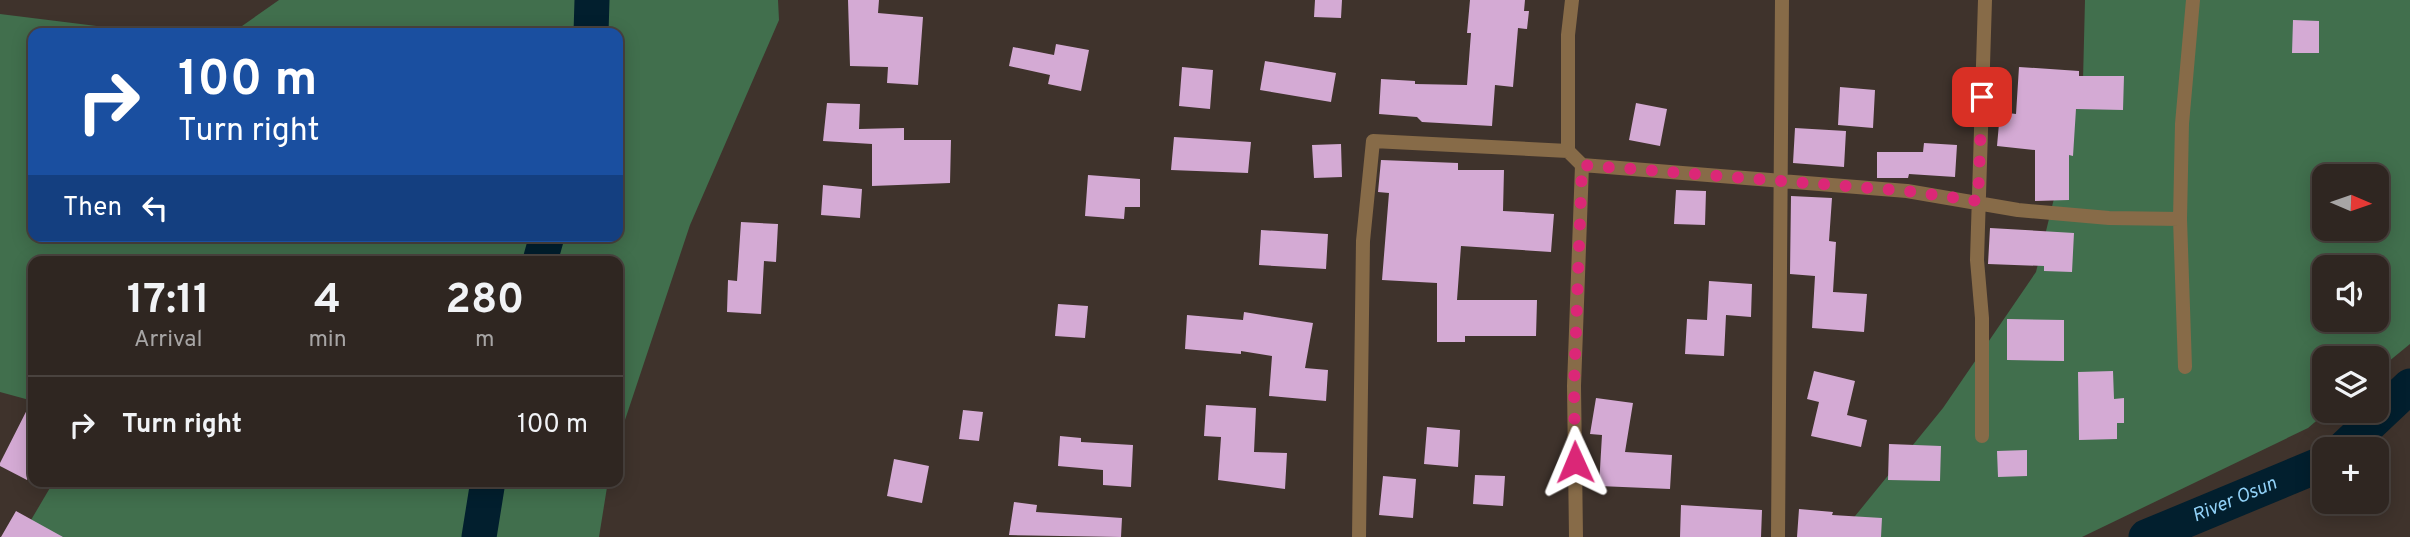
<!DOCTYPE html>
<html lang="en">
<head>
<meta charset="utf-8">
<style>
  body { margin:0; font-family:Overpass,sans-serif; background:#372e2a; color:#f1f3f6; height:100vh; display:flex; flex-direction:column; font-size:26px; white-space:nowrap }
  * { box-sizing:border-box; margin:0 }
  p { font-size:23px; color:#a7a5a5 }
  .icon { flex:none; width:38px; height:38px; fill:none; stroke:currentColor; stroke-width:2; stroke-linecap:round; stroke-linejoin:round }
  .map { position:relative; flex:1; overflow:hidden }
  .panel { position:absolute; left:28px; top:256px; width:595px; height:231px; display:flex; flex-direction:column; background:#2f2621; border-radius:14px; box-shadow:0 4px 18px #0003,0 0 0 2px #4a433f }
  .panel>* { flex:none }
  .guide { position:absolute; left:28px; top:28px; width:595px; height:214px; border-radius:14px; box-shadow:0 4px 18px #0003,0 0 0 2px #4a433f; background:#1a4fa0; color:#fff; overflow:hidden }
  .needle { width:46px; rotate:92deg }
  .buttons { position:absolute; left:2312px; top:164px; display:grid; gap:14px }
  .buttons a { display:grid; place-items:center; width:77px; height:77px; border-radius:14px; background:#2f2621; box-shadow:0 4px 18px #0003,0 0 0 2px #4a433f; font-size:35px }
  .pin { position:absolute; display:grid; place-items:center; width:60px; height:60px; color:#fff; margin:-30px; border-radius:14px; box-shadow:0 4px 10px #0006 }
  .me { position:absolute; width:77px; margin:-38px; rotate:359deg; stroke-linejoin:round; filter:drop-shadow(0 0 5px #0008) }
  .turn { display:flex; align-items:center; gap:24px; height:147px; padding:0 35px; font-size:32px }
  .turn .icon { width:91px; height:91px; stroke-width:2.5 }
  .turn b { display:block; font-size:49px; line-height:60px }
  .then { display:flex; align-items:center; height:66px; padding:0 35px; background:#0003; gap:14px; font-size:26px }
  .eta { display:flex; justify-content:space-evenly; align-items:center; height:119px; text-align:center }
  .eta b { font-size:42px; font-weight:700; line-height:49px }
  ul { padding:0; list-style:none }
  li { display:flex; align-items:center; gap:21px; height:98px; padding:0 35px; border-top:2px solid #4a433f }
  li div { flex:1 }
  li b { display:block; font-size:26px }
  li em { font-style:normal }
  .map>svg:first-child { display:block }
  .forest { fill:#416f4d; fill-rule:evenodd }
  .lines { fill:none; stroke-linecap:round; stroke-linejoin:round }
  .river { stroke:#021f2e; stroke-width:35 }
  .building { fill:#d4aad4 }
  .street { stroke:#876b48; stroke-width:14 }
  .route { stroke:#db2777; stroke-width:12; stroke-dasharray:0 21.6 }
  .labels { text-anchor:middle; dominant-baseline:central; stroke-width:7; stroke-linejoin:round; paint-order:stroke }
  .water-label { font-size:19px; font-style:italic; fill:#91d1f7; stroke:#342923 }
</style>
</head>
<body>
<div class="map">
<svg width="2410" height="537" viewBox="0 0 2410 537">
  <rect width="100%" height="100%" fill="#3f332c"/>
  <path class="forest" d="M279,0H778L779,20L690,225L618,441V261H33V401L0,392V14L153,33H33V236H618V33H232Z
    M2085,0H2410V344L2377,371L2376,359H2324V411H2328L2308,428L2082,537H1838L1943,408L2036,272L2083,80ZM2324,177H2376V229H2324ZM2324,268H2376V320H2324Z
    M54,481H608L599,537H21Z"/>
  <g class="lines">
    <g class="river">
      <path d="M591,33L592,0"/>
      <path d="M540,261L547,236"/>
      <path d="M2342,450L2410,386"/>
      <path d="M479,537L488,481"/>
      <path id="s1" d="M2146,537L2324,463"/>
    </g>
  </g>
  <path class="building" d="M848,0H879L878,13L923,17L918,85L887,83L888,67L850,66Z
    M1315,0H1342L1341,18L1314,17Z
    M1470,0H1525L1524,11H1529L1527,29L1518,28L1513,87L1495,85L1492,126L1422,122L1417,117L1379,114L1381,79L1415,81V84L1467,85L1471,33H1467Z
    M2293,20L2319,21V53H2292Z
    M1056,44L1089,50L1081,91L1048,84L1050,75L1009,66L1013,47L1054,55Z
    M1265,61L1336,73L1331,102L1260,90Z
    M1182,67L1213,70L1210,109L1179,106Z
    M2019,67L2079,71V76H2124L2123,110L2076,109L2073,156L2069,155V200L2035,201V150L1997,146L2000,112L2016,114Z
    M1840,87L1875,90L1873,128L1838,125Z
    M827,103L860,104L859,129L904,128V140H951L950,183L872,186V144L823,141Z
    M1636,103L1667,109L1660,146L1629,140Z
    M1795,128L1846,131L1844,167L1793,163Z
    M1174,137L1251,142L1248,173L1171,170Z
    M1924,143L1957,145L1955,177L1909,174L1908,178H1877V152H1923Z
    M1341,144L1342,177L1314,178L1312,145Z
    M1381,160L1458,163V170H1504L1503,211L1554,214L1551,252L1461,246L1457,300H1537L1536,336H1465V342H1437V283L1382,280L1389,193L1378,192Z
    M1088,175L1140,179V207H1125L1124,219L1085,216Z
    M823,185L862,189L860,218L821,215Z
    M1676,190L1706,191L1705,225L1674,224Z
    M1791,196L1832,198L1829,241L1836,242L1833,292L1867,294L1864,332L1812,328L1815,276L1790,274Z
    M741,222L778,224L776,262L764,261L761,314L727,312L728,280L737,281Z
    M1990,228L2074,233L2072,272L2044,271V266L1988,264Z
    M1261,230L1328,234L1326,269L1259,265Z
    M1709,281L1752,284L1751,317L1726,315L1724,356L1685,354L1687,319L1707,320Z
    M1058,304L1088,306L1085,338L1055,336Z
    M1244,312L1313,323L1305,368L1328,370L1326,401L1269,396L1272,356L1241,351V354L1185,349L1187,315L1243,320Z
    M2007,319L2064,320V361L2007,360Z
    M1814,371L1855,381L1847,415L1867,420L1861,447L1811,436L1819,402L1807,399Z
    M2113,371L2114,399L2124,398V423H2117V439L2079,440L2078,372Z
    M33,398V468L27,480L0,466V463Z
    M1596,398L1633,403L1625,452L1672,455L1670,489L1599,486L1602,435L1590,434Z
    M1206,405L1256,408L1254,452L1287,453L1285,489L1218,480L1221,437L1204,436Z
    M963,410L983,412L979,441L959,439Z
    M1427,427L1460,430L1458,467L1424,464Z
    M1060,436L1081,438V442L1133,445L1131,487L1103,485V470L1058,466Z
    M1889,444L1941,446L1940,481L1888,480Z
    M2027,450V476L1998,477L1997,451Z
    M894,459L929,466L922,503L887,496Z
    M1475,475L1505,476L1503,506L1473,504Z
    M1383,476L1416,479L1413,518L1379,515Z
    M1014,502L1037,505L1036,512L1122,518L1121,537L1009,535Z
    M1681,505L1762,510L1761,537H1680Z
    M1799,509L1833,512L1832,515L1882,518L1881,537H1797Z
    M16,511L63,537H1Z"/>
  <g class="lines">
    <path class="street" d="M1568,151V35L1572,0
      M1582,165L1907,191L2018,210L2109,218L2180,219
      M2185,367L2180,219L2182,124L2193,0
      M1982,436V318L1977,260L1985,0
      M1359,537L1363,241L1373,141L1568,151L1582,165L1574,386L1576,537
      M1778,537L1782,0"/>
  </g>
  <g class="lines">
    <path class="route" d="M1575,462L1574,386L1582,165L1907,191L1978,201L1982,97"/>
  </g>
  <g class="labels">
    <g class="water-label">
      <text stroke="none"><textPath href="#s1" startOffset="96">River Osun</textPath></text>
    </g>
  </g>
</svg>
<div class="buttons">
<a><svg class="needle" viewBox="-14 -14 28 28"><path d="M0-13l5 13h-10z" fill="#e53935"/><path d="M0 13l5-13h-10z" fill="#a7a5a5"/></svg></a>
<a><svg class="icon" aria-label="sound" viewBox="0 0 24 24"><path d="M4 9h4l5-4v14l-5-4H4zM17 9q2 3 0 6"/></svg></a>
<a><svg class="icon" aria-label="layers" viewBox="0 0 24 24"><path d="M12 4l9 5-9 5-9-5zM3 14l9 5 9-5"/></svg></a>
<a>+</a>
</div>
<div class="pin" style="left:1982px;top:97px;background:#d93025"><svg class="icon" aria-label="arrive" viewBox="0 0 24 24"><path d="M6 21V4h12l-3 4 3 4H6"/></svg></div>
<svg class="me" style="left:1575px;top:462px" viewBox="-20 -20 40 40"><path d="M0-17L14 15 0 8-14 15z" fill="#db2777" stroke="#fff" stroke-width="4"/></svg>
<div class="guide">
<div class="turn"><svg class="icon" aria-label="right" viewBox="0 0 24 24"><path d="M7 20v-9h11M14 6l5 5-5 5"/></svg><div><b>100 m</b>Turn right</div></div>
<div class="then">Then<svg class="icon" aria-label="left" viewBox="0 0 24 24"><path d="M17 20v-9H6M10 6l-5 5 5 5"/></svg></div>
</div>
<section class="panel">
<div class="eta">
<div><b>17:11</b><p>Arrival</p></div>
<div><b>4</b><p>min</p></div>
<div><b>280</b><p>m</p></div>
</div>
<ul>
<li><svg class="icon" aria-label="right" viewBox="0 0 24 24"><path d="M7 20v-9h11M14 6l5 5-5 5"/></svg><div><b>Turn right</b></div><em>100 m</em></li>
</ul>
</section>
</div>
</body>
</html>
